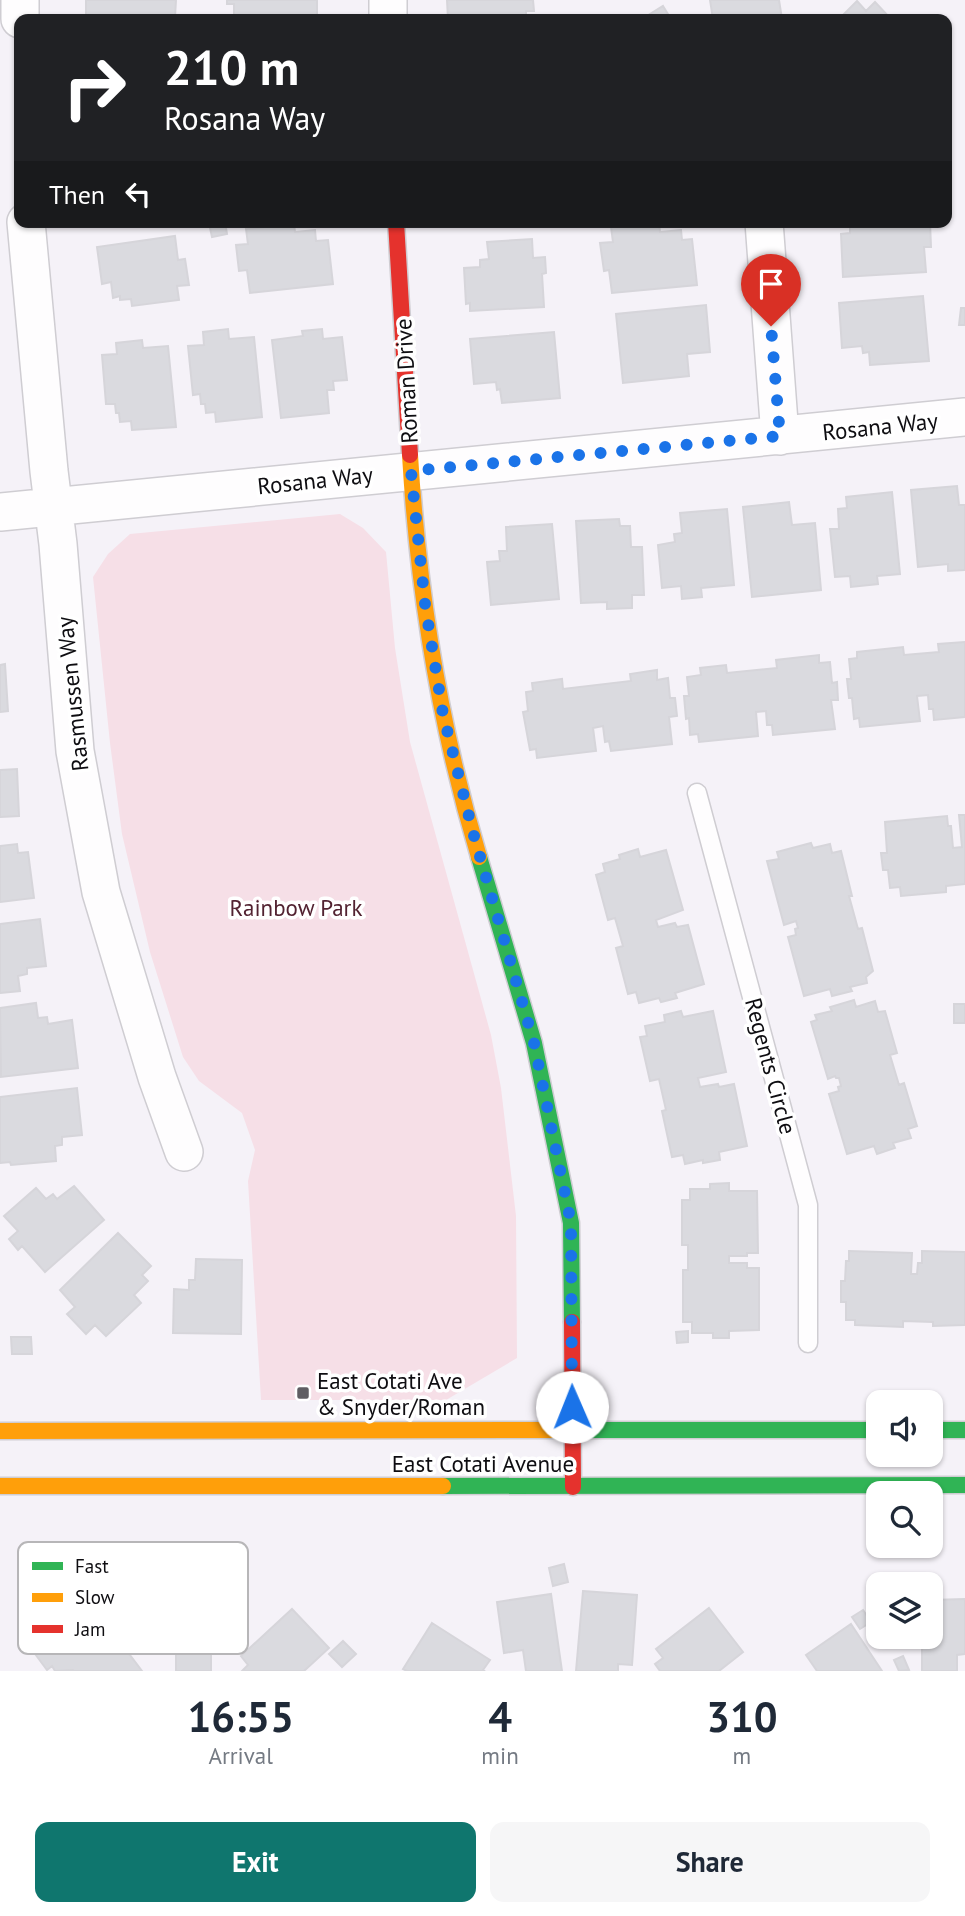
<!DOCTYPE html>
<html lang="en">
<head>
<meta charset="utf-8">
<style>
  body { margin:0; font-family:"PT Sans",sans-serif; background:#f6f6f7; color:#1f2937; height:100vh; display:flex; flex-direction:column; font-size:26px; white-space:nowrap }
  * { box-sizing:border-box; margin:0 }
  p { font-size:23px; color:#747a83 }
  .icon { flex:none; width:38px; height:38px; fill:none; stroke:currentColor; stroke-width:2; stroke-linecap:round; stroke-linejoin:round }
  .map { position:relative; height:1671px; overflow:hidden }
  .side { display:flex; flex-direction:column; background:#fff; flex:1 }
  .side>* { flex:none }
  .banner { position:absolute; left:14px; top:14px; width:938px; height:214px; border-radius:14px; box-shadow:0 2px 5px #0004; background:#202124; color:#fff; overflow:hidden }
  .tools { position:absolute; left:866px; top:1390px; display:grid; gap:14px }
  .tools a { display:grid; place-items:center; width:77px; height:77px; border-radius:14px; background:#fff; box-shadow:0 2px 5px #0004; font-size:35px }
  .pin { position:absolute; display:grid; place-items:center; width:60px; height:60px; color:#fff; margin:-72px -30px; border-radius:50% 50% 50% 0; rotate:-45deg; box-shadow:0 0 7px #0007 }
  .pin .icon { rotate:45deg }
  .me { position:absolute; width:77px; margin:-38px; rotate:359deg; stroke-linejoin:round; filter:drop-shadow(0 0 5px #0008) }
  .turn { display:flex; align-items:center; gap:24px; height:147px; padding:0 35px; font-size:32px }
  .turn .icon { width:91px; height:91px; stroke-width:2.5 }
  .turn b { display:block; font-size:49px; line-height:60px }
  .then { display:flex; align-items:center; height:66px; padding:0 35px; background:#0003; gap:14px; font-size:26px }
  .eta { display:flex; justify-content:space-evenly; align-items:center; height:119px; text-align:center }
  .eta b { font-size:42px; font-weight:800; line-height:49px }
  .action { display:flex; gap:14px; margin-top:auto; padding:14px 35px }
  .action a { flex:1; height:80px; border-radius:14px; background:#0f766e; color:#fff; font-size:28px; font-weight:800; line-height:80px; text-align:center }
  .action a+a { background:#f6f6f7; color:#1f2937 }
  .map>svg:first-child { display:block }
  .green { fill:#f6dfe7 }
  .building { fill:#dadadf; stroke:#d6d5da; stroke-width:2 }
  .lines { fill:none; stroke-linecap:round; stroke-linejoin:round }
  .lane-casing { stroke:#cfcdd2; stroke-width:21 }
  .street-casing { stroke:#cfcdd2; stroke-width:40 }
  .fast-casing { stroke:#cfcdd2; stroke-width:19 }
  .slow-casing { stroke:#cfcdd2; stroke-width:19 }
  .jam-casing { stroke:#cfcdd2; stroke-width:19 }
  .lane { stroke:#fefdfe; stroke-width:18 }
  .street { stroke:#fefdfe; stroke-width:37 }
  .fast { stroke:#30b455; stroke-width:16 }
  .slow { stroke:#ff9f0a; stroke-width:16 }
  .jam { stroke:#e5322d; stroke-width:16 }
  .route { stroke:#1a73e8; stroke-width:12; stroke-dasharray:0 21.6 }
  .poi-dot { fill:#5f5d62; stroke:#fff; stroke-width:2.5 }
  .labels { text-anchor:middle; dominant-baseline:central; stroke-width:7; stroke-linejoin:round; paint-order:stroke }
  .street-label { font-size:23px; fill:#0e0d11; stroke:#fff }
  .park-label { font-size:23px; fill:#522231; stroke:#fff }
  .poi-label { font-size:23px; fill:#0e0d11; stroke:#fff; text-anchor:start }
  .key { fill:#fff; stroke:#b7b6b8; stroke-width:2 }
  .key-label { font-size:19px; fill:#0e0d11 }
</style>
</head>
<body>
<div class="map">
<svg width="965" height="1671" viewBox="0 0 965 1671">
  <rect width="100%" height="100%" fill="#f5f2f8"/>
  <path class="green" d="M340,514L363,528L386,552L395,648L410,742L491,1035L501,1088L516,1216L517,1358L446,1400H261L248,1181L255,1150L242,1113L199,1081L183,1057L150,952L122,834L110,743L93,577L108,554L130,534Z"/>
  <path class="building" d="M86,0H176L175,17H165V19H86Z
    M227,0H317V19H234V4H227Z
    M447,0H533L534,11H526V19H448Z
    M710,0H779L782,19H713Z
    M857,1L866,11L875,2L891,19H839Z
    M663,6L671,19H642Z
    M225,222L227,234L212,237L209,223Z
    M869,222H930L931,247H924L926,272L843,277L841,234L850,233V225Z
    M659,223L660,232L681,230L682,240L692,239L697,285L612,293L609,270L604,271L600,243L613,242L611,227Z
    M294,224L295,232L315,230L316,241L328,240L333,284L250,293L247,270L239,271L236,245L248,244L246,229Z
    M175,236L178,260L185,259L189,285L177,286L179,300L132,306L131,299L120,300V296L113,298L111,282L102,284L97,247Z
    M532,239L533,258L545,257L546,273L542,274L544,307L470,311V303L466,304L464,268L480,267V260L489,259L487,242Z
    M923,296L929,361L870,365L869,352L863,353L862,346L842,348L839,303Z
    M706,305L710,352L687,354L689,376L623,383L616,314Z
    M961,308H965V325H959Z
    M228,329L229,339L254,337L262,417L216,422L215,412L206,413L205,404H201L200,394L193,395L188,346L204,345L203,332Z
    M322,329L323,339L342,337L347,380L333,381L334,390H327L329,413L281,418L272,340L303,336L302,331Z
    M554,332L560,398L502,403L500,389L497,390L496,382L474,384L470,339Z
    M142,340L143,348L168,346L176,427L132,430L131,421L120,422L119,413H116L115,404H106L102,355L117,354L116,343Z
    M957,486L959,505H965V570L948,571V564L918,567L911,490Z
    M892,492L900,574L877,576L878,584L851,587L850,576L835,577L830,529H839L838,509L847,508L846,497Z
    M789,502L792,525L815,523L821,590L752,597L743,507Z
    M727,509L734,585L701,588L702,597L682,599L681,586L662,588L658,545L675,542L674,534L682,533L680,513Z
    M619,519L620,526H630L631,547H642L644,595H632V608L607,609V602L581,603L576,521Z
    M552,524L559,599L491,605L487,562L500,561L499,551H507L506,527Z
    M965,642V717L934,720L933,709H929L928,695L917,696L920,721L860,727L859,718L854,719L852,698H849L847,679H851L849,659L857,658V652L903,647L904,655L939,652L938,644Z
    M819,655V663L830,662L832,683L837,682L838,700H831L835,729L773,735L772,725H767L766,711L756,712L758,736L699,742L698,734L690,735L689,718L686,719L684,696H689L687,677L701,675L700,668L726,665L727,673L777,668L776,660Z
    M5,664L8,711L0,712V665Z
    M657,670V680L668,678L670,698H675L677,716L669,717L672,744L611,751L609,741L605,742L603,726L593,728L596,751L537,758L536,749L530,750L523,712L528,711L526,692L533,691L532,683L562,679L563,689L631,681L630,674Z
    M17,769L19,816L0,817V770Z
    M959,815H965V884L946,886V892L901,896L900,887L890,888L888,870H883L881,853H887L885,822L947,816L948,826H951L953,848L962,847Z
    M811,843L813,848L830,844L832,853L841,851L852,896H849L858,929L862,928L873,971L866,977L867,983L850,987L852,991L832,996L830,989L804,996L788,937L796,935L795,929L798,928L796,921L784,925L767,861L779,859L777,852Z
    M17,844L18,853L28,852L34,898L0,902V846Z
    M638,849L640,857L666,850L683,910L656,920L658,927L675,923L677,927L688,925L704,984L675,993L677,998L661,1002L659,998L639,1003L636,992L628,994L616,948L623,946L615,918L608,920L596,875L605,872L603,864L620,859L619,855Z
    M40,919L46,966L27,968V974L18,976L20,991L0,993V924Z
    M854,1000L856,1007L875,1001L878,1012L885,1011L897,1053L890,1055L899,1085L904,1083L917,1126L908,1129L911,1138L893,1143L895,1148L877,1154L874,1146L847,1154L829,1094L839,1091L838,1087L841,1086L839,1078H836L835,1076L828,1079L811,1022L817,1020L815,1015L832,1011L830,1007Z
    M36,1003L38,1018L47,1017L48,1024L72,1020L78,1068L1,1077L0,1008Z
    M954,1004H965V1023H954Z
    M681,1011L683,1017L713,1011L726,1072L698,1078L700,1087L718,1084L719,1087L734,1084L747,1146L719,1152L720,1160L703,1163V1160L685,1164L683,1155L672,1157L662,1111L666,1110L659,1079L650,1081L640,1037L647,1036L645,1026L665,1022L664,1015Z
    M77,1088L82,1135L62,1137V1145L55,1146L56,1161L11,1165L10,1162L0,1163V1097Z
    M729,1183V1191H757L758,1253H747V1256H729V1263H747V1268H759V1330L729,1331V1338H713V1333H692V1322H683V1270H688V1245H682V1200H690V1189H710V1184Z
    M74,1186L104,1220L45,1272L22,1246L18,1250L9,1239L18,1231L4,1216L36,1188L46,1199L53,1194L57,1199Z
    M118,1233L151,1266L142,1275L148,1281L134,1295L141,1303L106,1336L95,1325L86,1334L67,1314L75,1307L60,1290Z
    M849,1251L912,1253L911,1274H917L918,1263H922V1251L965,1252V1325L933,1326V1322L903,1321V1327L855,1325V1320H846V1302H841V1281H845L846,1261H849Z
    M196,1259L242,1260L241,1334L173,1333L174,1289L189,1290V1280H195Z
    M688,1331V1342L677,1343L676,1332Z
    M11,1337H31L32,1354H12Z
    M564,1564L568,1582L553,1586L549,1568Z
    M176,1591H230V1645H211V1671H176Z
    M583,1591L637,1595L632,1665L618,1664V1671H576Z
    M551,1594L562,1671H526L523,1650L504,1653L497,1602Z
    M965,1599V1654L957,1655V1671H922V1636H931V1600Z
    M709,1608L743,1652L719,1671H660L655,1664L663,1658L656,1649Z
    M292,1609L329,1648L304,1671H242L248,1665L241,1656Z
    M863,1610L871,1622L860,1629L852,1617Z
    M71,1614L81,1628L99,1614L142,1671H74L73,1670L55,1671L52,1666L47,1670L27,1643L44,1631L46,1633Z
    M432,1623L490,1660L483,1670L485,1671H407L403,1669Z
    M851,1624L882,1671H817L806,1655Z
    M343,1641L356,1654L342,1667L329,1654Z
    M903,1656L909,1670L899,1671L894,1660Z"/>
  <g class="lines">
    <g class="lane-casing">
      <path id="lane" d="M697,793L808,1205V1343"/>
    </g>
    <g class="street-casing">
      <path id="street" d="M20,0V19
        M388,0V19
        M26,222L49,471L58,544L75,751L101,892L157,1077L184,1152
        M764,222L780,436
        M0,512L965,417"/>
    </g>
    <g class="fast-casing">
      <path id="fast" d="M479,857L534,1043L571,1223L572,1322
        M569,1430H878
        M931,1430H965
        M443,1486L965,1485"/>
    </g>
    <g class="slow-casing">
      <path id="slow" d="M410,455C418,590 440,727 479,857
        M0,1431L569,1430
        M0,1486H443"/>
    </g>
    <g class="jam-casing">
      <path id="jam" d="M396,222L410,455
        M572,1322L573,1487"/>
    </g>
    <use href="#lane" class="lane"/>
    <use href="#street" class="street"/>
    <use href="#fast" class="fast"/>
    <use href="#slow" class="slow"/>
    <use href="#jam" class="jam"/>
  </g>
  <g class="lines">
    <path class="route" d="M572,1407L571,1223L534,1043L474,836L443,714L425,604L411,471L780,436L771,326"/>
  </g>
  <rect class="poi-dot" x="296" y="1386" width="14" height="14" rx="3.5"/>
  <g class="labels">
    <g class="street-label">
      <text transform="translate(406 381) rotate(-93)">Roman Drive</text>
      <text transform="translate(880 426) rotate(-6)">Rosana Way</text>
      <text transform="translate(315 480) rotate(-6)">Rosana Way</text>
      <text transform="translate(72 694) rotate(-96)">Rasmussen Way</text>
      <text transform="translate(771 1066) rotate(75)">Regents Circle</text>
      <text x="483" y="1463">East Cotati Avenue</text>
    </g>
    <g class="park-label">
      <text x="296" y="907">Rainbow Park</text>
    </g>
    <g class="poi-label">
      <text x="317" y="1380">East Cotati Ave<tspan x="317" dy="26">&amp; Snyder/Roman</tspan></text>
    </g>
  </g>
  <rect x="18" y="1542" width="230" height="112" rx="10" class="key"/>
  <rect x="32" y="1562" width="31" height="8" fill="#30b455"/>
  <rect x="32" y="1593" width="31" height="9" fill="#ff9f0a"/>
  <rect x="32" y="1625" width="31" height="8" fill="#e5322d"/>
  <g class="key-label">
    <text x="75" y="1573">Fast</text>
    <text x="75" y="1604">Slow</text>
    <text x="75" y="1636">Jam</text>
  </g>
</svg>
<div class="tools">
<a><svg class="icon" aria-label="sound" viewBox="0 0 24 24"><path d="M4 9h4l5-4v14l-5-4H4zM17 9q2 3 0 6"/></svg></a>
<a><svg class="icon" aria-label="search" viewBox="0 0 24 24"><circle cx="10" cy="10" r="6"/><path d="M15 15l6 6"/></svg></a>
<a><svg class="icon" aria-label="layers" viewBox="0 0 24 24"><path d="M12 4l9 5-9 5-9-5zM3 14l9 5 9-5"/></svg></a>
</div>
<div class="pin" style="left:771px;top:326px;background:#d93025"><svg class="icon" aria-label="arrive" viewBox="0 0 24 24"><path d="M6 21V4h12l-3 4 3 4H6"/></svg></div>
<svg class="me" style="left:572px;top:1407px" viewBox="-20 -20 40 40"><circle r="19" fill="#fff"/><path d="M0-13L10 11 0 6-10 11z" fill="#1a73e8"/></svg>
<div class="banner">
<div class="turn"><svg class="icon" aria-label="right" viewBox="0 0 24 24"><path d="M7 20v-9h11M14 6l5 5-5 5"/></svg><div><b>210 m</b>Rosana Way</div></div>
<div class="then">Then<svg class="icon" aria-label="left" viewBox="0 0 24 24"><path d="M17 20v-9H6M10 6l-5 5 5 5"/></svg></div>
</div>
</div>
<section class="side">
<div class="eta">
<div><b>16:55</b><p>Arrival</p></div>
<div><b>4</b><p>min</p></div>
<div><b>310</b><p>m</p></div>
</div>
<div class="action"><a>Exit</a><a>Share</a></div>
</section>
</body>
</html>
